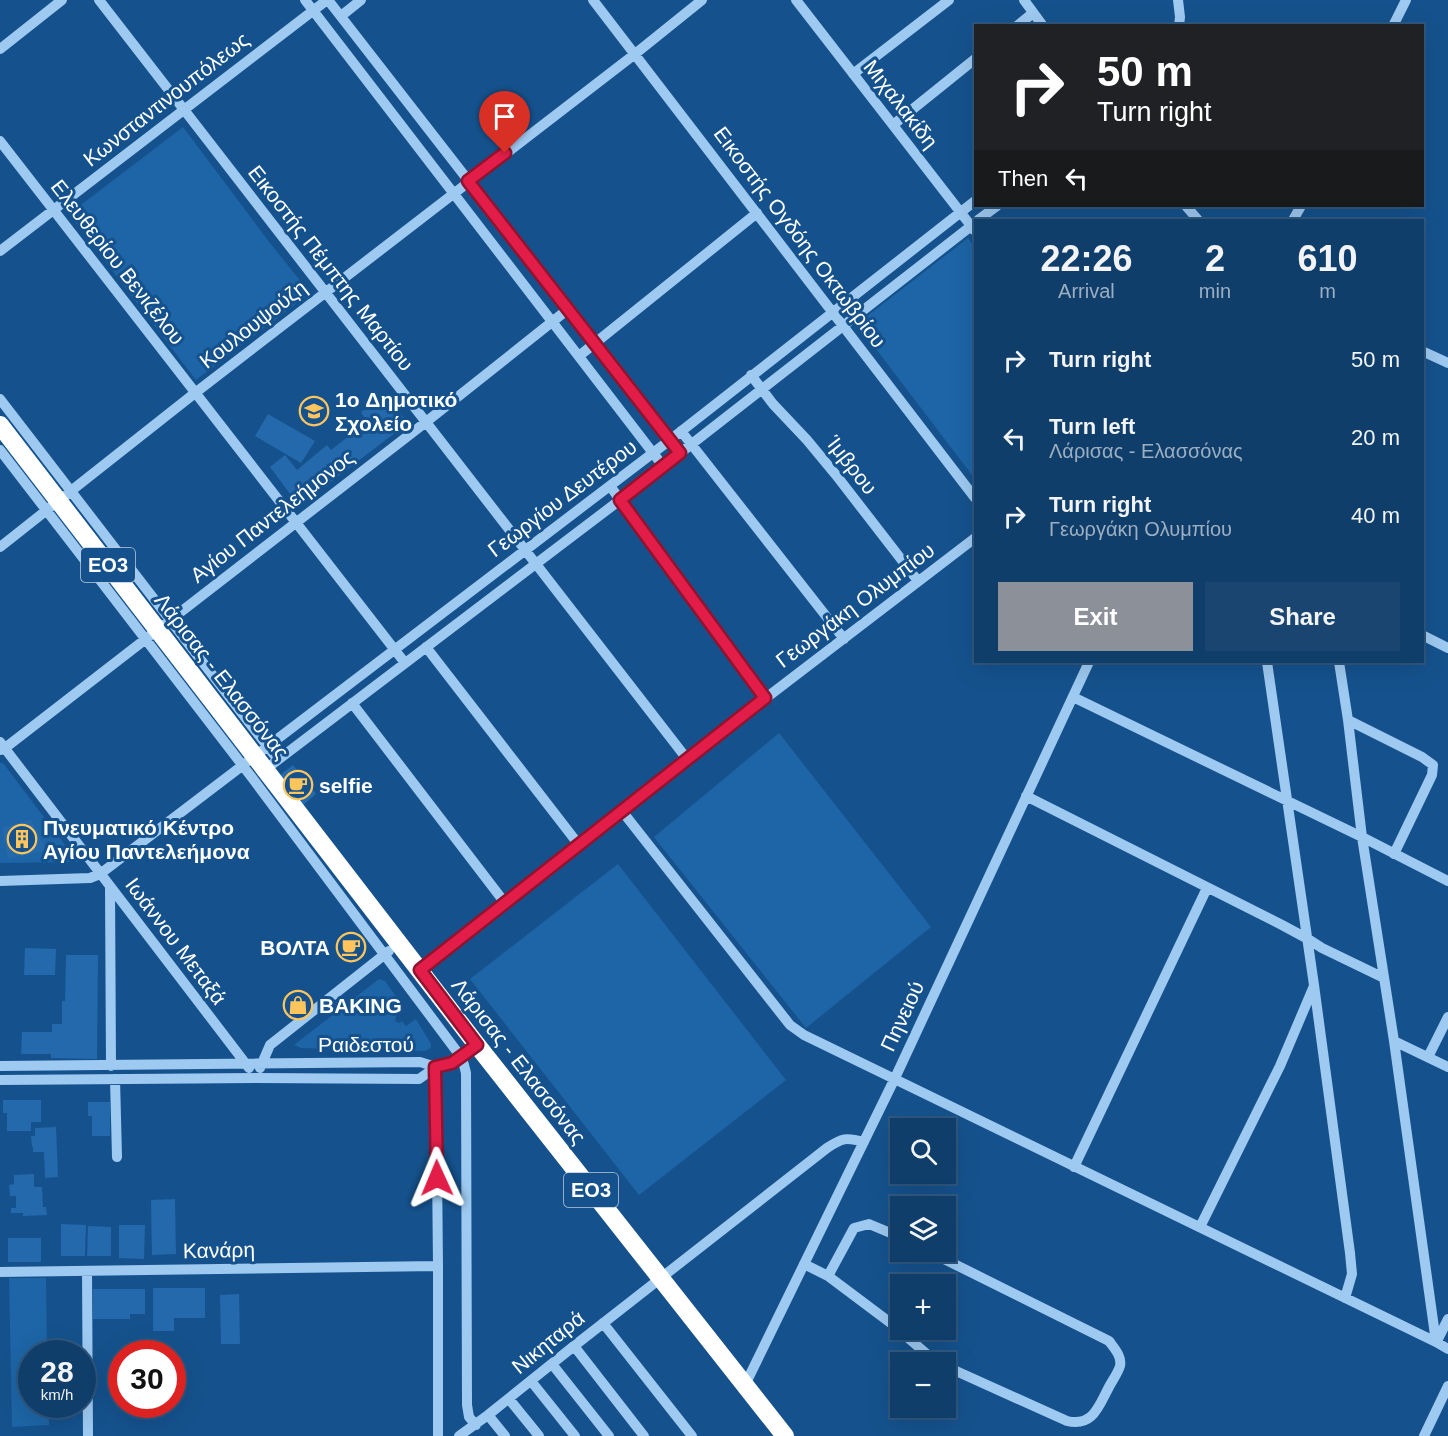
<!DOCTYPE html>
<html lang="en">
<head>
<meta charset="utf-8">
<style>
  body { margin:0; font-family:Arial,sans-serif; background:#194570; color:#f1f3f6; height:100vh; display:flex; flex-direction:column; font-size:22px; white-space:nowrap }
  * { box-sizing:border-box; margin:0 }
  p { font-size:20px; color:#9caec1 }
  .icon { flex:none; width:33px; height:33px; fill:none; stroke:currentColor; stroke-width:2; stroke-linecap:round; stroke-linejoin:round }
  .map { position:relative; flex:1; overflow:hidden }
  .side { position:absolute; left:974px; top:219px; width:450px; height:444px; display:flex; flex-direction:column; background:#103e6a; border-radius:0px; box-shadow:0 6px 24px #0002,0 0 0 2px #30577e }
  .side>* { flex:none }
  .guide { position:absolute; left:974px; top:24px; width:450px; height:183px; border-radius:0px; box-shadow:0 6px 24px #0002,0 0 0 2px #30577e; background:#202124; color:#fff; overflow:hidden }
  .controls { position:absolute; left:890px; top:1118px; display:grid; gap:12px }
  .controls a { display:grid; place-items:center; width:66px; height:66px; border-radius:0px; background:#103e6a; box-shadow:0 6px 24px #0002,0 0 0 2px #30577e; font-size:30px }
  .speed { position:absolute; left:18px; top:1340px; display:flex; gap:12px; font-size:30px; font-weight:700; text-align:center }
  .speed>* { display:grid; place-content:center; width:78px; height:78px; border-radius:50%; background:#103e6a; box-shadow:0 6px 24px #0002,0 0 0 2px #30577e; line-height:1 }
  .speed small { font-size:15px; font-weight:400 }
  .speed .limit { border:9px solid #d22; background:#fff; color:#111 }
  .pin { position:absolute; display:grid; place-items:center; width:51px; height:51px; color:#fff; margin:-62px -26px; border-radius:50% 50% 50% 0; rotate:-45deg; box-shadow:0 0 6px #0007 }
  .pin .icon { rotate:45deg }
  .me { position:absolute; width:66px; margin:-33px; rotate:359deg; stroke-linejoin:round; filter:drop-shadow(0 0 4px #0008) }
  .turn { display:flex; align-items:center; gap:21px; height:126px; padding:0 24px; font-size:27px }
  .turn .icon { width:78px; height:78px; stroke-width:2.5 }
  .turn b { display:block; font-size:42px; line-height:51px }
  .then { display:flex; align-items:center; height:57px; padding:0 24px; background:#0003; gap:12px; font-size:22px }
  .eta { display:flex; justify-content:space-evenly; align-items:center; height:102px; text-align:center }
  .eta b { font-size:36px; font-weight:700; line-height:42px }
  .cta { display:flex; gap:12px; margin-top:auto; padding:12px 24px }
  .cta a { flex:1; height:69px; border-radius:0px; background:#8c9099; color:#fff; font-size:24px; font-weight:700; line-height:69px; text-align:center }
  .cta a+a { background:#194570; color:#f1f3f6 }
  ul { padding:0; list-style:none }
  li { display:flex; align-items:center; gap:18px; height:78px; padding:0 24px }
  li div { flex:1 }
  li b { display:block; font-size:22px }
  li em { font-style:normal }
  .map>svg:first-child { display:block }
  .green { fill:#1d65a6 }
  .building { fill:#2369ac }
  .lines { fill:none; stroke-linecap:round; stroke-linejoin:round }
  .minor { stroke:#9ec9f0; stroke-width:10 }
  .highway { stroke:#fff; stroke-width:18 }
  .route-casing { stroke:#92132f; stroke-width:15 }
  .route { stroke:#e11d48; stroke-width:10 }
  .labels { text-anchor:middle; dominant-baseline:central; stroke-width:6; stroke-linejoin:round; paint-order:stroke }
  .shield { fill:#15528d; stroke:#b9cbdd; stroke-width:1.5 }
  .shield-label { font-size:20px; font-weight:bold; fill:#fff }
  .street-label { font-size:21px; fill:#fff; stroke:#15528d }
  .poi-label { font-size:21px; font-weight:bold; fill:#fff; stroke:#15528d; text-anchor:start }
</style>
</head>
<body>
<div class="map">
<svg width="1448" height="1436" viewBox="0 0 1448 1436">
  <rect width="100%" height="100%" fill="#15528d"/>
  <path class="green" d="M183,127L270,243L310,293L196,380L69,214Z
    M968,238L975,248V479L857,324Z
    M779,733L931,927L806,1028L654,837Z
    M0,763H3L78,862L0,863Z
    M618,864L786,1080L639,1195L470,979Z
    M379,979L385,981L402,1005L395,1012L397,1015L395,1019L396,1022L399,1023L402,1021L406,1026L416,1019L431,1044V1048L425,1051L301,1048L294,1045Z
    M9,1278H46L47,1353H32V1404H48L49,1425L12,1427Z"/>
  <path class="building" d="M386,394L408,423L299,506L270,467L285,455L297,470L327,445L331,450L367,422L361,412Z
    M268,414L315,441L301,463L255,436Z
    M293,765L316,794L302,806L280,775Z
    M31,819L46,850L8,859L2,828Z
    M352,936L361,949L350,957L342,944Z
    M25,948L56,949L55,975H24Z
    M66,955H98L97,1059L51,1058V1054H21L22,1032H52V1024H62V1001H65Z
    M3,1100H41V1122H31V1131H7V1113H3Z
    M88,1102H110V1136H92V1116H88Z
    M56,1127L58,1177L45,1178L44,1152H33V1147H32L31,1136H35V1128Z
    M34,1174V1187H42L43,1207H46L47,1215L23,1216V1213H11V1208H16V1196H10L9,1185L14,1184V1175Z
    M175,1199L176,1254L152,1255L151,1200Z
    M61,1224L86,1225L85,1256H61Z
    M119,1225H145L144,1259L119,1258Z
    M88,1226L111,1227V1256H87Z
    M8,1238H41V1262H8Z
    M153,1288H205V1318H174V1331H153Z
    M93,1289H145V1314H130V1319H93Z
    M239,1294L240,1344H221L220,1295Z"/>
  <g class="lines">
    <path class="minor" d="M99,0L687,759
      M305,0L663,466
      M328,0L680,453
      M593,0L975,498
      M796,0L975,231
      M1024,0L1043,26
      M1178,0L1180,17L1179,26
      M341,16L361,0
      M1017,26L1033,13
      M1393,26L1406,0
      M0,49L62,0
      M853,74L949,0
      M893,125L975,59
      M0,141L405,663
      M1186,206L1198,220
      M978,220L997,206
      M1293,220L1301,206
      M0,251L327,0
      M1422,351L1448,363
      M579,356L757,213
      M751,375L773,404L807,440L836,475L918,581
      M0,399L278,760
      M681,431L844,639
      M0,450L253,779L461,1057L464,1065L466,1073L467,1405L469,1417L476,1425
      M610,486L766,698
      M0,547L195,393L635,54L702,0
      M1422,635L1448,648
      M426,647L579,845
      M1267,662L1314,985L1350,1253L1352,1274L1345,1298
      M1339,662L1348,720L1362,837L1394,1041L1436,1342
      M1073,697L1362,837L1448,881
      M352,703L505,903
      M1348,720L1422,757L1433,765L1432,775L1394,854
      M0,742L249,1068
      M0,750L5,748L426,422L567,310
      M262,772L620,500L975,223
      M1026,796L1282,925L1308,939L1322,948L1384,978
      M622,811L790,1025L804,1035L1436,1342L1448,1349
      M0,881L90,878L100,874L670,440L975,201
      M110,886L111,1066
      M420,970L766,698L975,538
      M1394,1041L1448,1067
      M1428,1057L1448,1017
      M0,1066L420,1062L436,1067L444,1065L461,1057L477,1045
      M436,1067L438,1266V1436
      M260,1068L270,1045L389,951
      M115,1079L117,1157
      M0,1080L256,1078L419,1079L436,1067
      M1074,1167L1207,888
      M1200,1227L1280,1066L1314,986
      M928,1251L1109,1341C1114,1348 1122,1356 1120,1366C1118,1373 1112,1381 1109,1387C1098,1407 1093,1427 1067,1421L945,1366
      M804,1264L828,1276L892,1324L936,1362
      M87,1271L88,1436
      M0,1272L438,1266
      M828,1276L854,1228L869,1224L900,1237
      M603,1323L692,1436
      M1437,1341L1448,1319
      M574,1346L644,1436
      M552,1364L609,1436
      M531,1381L575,1436
      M745,1385L895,1078L1089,662
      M509,1399L539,1436
      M488,1415L505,1436
      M459,1436L488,1415L574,1346L827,1148C842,1138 846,1137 864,1142
      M1424,1436L1448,1386"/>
    <path class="highway" d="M0,425L477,1045L785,1436"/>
  </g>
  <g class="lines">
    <g class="route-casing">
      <path id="route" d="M437,1178L435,1067L452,1063L477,1045L420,970L765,698L620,500L680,453L468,181L505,153"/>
    </g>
    <use href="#route" class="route"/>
  </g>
  <defs>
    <g id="school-ring" transform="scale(1.5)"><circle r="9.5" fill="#15528d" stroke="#ffc55d" stroke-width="1.5"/><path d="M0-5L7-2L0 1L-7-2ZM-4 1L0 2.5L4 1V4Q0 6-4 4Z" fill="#ffc55d"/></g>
    <g id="cafe-ring" transform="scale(1.5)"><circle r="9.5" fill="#15528d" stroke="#ffc55d" stroke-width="1.5"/><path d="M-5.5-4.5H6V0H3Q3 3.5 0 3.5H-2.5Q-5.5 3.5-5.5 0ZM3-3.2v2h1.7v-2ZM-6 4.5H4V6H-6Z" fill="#ffc55d"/></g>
    <g id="building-ring" transform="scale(1.5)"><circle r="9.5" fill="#15528d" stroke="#ffc55d" stroke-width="1.5"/><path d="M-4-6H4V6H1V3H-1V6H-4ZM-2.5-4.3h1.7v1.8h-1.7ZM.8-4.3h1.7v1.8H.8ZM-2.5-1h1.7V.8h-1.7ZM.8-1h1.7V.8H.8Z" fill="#ffc55d"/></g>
    <g id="shop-ring" transform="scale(1.5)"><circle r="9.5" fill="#15528d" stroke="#ffc55d" stroke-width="1.5"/><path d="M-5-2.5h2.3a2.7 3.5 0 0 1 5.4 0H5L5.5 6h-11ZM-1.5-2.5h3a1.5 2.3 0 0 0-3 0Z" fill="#ffc55d"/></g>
  </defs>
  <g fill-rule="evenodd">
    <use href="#school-ring" x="314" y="411"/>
    <use href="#cafe-ring" x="298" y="785"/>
    <use href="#building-ring" x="22" y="839"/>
    <use href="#cafe-ring" x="351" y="947"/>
    <use href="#shop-ring" x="298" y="1005"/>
  </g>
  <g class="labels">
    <g class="shield">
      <rect x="81" y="548" width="54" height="34" rx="4.5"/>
      <rect x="564" y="1173" width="54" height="34" rx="4.5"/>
    </g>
    <g class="shield-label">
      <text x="108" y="565">ΕΟ3</text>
      <text x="591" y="1190">ΕΟ3</text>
    </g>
    <g class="street-label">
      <text transform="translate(166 99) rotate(-38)">Κωνσταντινουπόλεως</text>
      <text transform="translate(901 104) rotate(52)">Μιχαλακίδη</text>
      <text transform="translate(800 237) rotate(53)">Εικοστής Ογδόης Οκτωβρίου</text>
      <text transform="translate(118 262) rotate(52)">Ελευθερίου Βενιζέλου</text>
      <text transform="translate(331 268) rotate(52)">Εικοστής Πέμπτης Μαρτίου</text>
      <text transform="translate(253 324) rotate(-38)">Κουλουψούζη</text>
      <text transform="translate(852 465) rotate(52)">Ίμβρου</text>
      <text transform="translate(562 498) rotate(-37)">Γεωργίου Δευτέρου</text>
      <text transform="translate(272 516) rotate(-38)">Αγίου Παντελεήμονος</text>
      <text transform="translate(855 605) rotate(-37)">Γεωργάκη Ολυμπίου</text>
      <text transform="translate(222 676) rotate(52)">Λάρισας - Ελασσόνας</text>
      <text transform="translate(176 941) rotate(53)">Ιωάννου Μεταξά</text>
      <text transform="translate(902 1016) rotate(-65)">Πηνειού</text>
      <text x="366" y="1044">Ραιδεστού</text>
      <text transform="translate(519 1061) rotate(52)">Λάρισας - Ελασσόνας</text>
      <text transform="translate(219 1250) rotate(-1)">Κανάρη</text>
      <text transform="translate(548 1342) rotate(-39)">Νικηταρά</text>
    </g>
    <g class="poi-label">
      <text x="335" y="399">1o Δημοτικό<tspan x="335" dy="24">Σχολείο</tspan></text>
      <text x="319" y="785">selfie</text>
      <text x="43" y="827">Πνευματικό Κέντρο<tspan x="43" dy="24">Αγίου Παντελεήμονα</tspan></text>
      <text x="330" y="947" text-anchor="end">ΒΟΛΤΑ</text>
      <text x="319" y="1005">BAKING</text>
    </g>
  </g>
</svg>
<div class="controls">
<a><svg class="icon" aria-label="search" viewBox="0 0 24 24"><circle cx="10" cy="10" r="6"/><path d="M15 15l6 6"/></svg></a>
<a><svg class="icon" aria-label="layers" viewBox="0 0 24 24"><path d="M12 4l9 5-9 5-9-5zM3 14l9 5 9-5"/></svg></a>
<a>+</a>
<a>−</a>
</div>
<div class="speed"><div>28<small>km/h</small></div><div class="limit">30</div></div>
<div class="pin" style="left:505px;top:153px;background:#d93025"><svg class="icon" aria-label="arrive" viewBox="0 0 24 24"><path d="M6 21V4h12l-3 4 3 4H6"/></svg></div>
<svg class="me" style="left:437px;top:1178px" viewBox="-20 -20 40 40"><path d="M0-17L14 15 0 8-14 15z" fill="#e11d48" stroke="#fff" stroke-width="4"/></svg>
<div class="guide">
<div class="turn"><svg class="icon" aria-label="right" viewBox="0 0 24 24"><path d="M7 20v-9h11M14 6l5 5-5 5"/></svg><div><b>50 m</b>Turn right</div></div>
<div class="then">Then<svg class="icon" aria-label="left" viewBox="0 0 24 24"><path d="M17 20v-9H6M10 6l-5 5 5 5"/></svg></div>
</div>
<section class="side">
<div class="eta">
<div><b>22:26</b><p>Arrival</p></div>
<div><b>2</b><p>min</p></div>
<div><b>610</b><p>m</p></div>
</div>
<ul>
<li><svg class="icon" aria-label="right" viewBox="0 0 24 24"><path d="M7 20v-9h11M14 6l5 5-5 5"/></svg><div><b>Turn right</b></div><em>50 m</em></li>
<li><svg class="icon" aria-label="left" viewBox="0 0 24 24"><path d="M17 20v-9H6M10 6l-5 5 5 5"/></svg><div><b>Turn left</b><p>Λάρισας - Ελασσόνας</p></div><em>20 m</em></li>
<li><svg class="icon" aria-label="right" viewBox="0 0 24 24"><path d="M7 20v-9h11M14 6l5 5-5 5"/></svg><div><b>Turn right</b><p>Γεωργάκη Ολυμπίου</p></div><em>40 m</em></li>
</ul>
<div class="cta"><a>Exit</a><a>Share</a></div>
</section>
</div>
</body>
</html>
